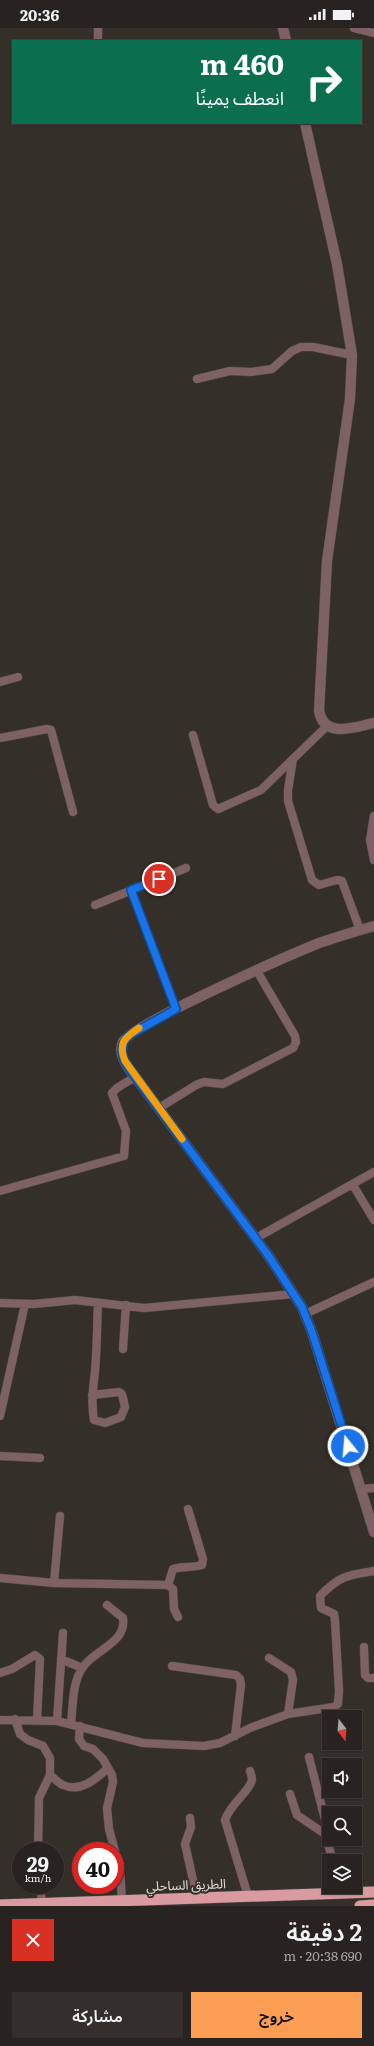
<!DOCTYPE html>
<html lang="ar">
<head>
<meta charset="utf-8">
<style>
  body { margin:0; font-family:Literata,"Noto Sans Arabic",serif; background:#342f2d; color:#f1f3f6; direction:rtl; height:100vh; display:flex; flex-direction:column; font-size:15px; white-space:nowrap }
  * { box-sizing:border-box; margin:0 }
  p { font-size:13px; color:#a5a4a5 }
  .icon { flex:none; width:22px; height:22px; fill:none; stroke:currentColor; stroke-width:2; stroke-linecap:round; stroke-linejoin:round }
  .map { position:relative; height:1878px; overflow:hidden; direction:ltr }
  .sheet { display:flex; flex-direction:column; background:#282320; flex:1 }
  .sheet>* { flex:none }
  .guide { position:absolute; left:12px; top:12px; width:350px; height:84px; border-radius:0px; box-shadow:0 1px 3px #0004,0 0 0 1px #44403e; direction:rtl; background:#0b6e4f; color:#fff; overflow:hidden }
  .needle { width:26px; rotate:163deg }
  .buttons { position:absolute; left:322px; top:1682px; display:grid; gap:8px }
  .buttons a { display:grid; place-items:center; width:40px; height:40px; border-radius:0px; background:#282320; box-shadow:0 1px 3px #0004,0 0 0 1px #44403e; font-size:20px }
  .speed { position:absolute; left:12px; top:1814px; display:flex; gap:8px; font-size:20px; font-weight:700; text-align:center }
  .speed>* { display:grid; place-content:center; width:52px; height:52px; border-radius:50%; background:#282320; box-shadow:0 1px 3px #0004,0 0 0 1px #44403e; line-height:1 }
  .speed small { font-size:10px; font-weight:400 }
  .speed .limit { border:6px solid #d22; background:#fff; color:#111 }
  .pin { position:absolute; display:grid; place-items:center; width:34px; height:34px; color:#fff; margin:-17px; border:2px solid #fff; border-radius:50%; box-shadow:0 1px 4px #0007 }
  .me { position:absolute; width:44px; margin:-22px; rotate:343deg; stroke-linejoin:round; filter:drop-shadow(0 0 3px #0008) }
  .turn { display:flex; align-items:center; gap:14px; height:84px; padding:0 12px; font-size:18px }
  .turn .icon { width:52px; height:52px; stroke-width:2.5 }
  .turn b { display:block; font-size:28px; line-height:34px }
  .round { display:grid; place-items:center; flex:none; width:42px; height:42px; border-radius:0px; background:#342f2d }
  .head { display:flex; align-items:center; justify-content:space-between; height:68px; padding:0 12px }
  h1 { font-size:24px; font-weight:600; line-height:30px }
  .cta { display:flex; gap:8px; margin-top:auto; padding:8px 12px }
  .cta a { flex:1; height:46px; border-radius:0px; background:#fc9d54; color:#111; font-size:16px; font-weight:600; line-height:46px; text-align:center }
  .cta a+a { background:#342f2d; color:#f1f3f6 }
  .status { display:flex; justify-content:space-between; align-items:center; height:28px; padding:0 20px; background:#282320; direction:ltr }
  .status svg { height:11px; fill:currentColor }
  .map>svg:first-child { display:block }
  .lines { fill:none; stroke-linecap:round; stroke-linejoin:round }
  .minor-casing { stroke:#504b46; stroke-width:9 }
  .tertiary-casing { stroke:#504b46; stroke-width:11 }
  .trunk-casing { stroke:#504b46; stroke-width:12 }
  .minor { stroke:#7d6164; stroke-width:8 }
  .tertiary { stroke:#7d6164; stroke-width:10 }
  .trunk { stroke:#d99aa0; stroke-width:11 }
  .route-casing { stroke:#114b97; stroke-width:10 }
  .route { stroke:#1a73e8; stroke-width:7 }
  .slow { stroke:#f59e0b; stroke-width:7 }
  .labels { text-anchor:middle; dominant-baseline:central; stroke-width:4; stroke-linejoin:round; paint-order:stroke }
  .street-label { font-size:13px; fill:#e0dbd8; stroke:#352f2a }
</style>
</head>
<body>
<div class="status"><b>20:36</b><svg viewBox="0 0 49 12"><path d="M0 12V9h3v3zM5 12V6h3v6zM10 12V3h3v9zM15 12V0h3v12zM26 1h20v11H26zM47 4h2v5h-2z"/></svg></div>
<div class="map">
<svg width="374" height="1878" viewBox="0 0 374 1878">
  <rect width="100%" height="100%" fill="#352f2a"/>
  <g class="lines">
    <g class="minor-casing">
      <path id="minor" d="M354,0L374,5
        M98,13V0
        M197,351L230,343L251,344L272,341L292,323L301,319H313L352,327
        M0,654L18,649
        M193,707L213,777L218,781L261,762L327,698
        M0,710L47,701L51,702L73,784
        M293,731L288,762V773L312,852L319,857L337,852L342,853L360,902
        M374,788L370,812L374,832
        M131,862L176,981
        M95,877L186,840
        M159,1080L196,1057L204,1054L223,1056L293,1020L296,1014L295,1008L257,943
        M353,1157L374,1192
        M0,1163L124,1128L126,1103L112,1065L117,1060L135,1049
        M256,1210L374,1144
        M0,1275L34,1276L75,1272L144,1280L293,1266
        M305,1286L374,1254
        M123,1321L126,1277
        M92,1367L119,1364L122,1366L125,1379L121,1389L105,1395L94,1392C91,1375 93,1361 95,1343C97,1321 97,1298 98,1275
        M0,1388L25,1276
        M0,1428L40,1430
        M361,1461L374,1460
        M0,1550L54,1555L168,1557L173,1561L174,1581L178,1589
        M54,1555L60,1488
        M168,1557L173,1541C183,1538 192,1540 202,1537L203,1531L188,1481
        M364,1619L365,1647L368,1650H374
        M269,1630L291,1644L293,1652L288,1686
        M61,1631L82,1640
        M172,1638L236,1647L240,1651L241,1657L235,1708
        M0,1645L12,1641L35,1627L40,1631L37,1692
        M15,1691L20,1706L28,1712L43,1718L50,1730V1747L39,1770L38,1823
        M0,1692L57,1693L143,1715L204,1718L220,1715L250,1700L288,1686L334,1679L338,1676L339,1663L335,1593L334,1586L321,1580L320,1568C339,1548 348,1547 374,1543
        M57,1693L63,1605
        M71,1696C73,1678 72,1654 83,1639C94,1622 127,1615 123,1590L107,1577
        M80,1698L79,1711L84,1718L93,1721L103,1731L112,1747L113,1754L107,1780L109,1801L120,1842L122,1873
        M309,1729L329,1807
        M50,1747C54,1750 58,1755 63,1757C80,1765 96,1751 108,1740
        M290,1766L297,1787L325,1806L333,1833
        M190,1790L191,1799L185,1816L197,1870
        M40,1857L42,1876
        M248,1868L225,1792C230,1776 250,1763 252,1752C252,1750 251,1746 250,1743"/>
    </g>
    <g class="tertiary-casing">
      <path id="tertiary" d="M283,0L286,13
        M305,95L337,236L352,327L350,371L327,533L319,683C324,711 354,699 374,695
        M374,898C356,903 337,909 319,915C292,926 132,996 123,1014C116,1028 132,1044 139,1054L268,1227L302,1279L312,1304L374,1504"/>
    </g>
    <g class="trunk-casing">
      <path id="trunk" d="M0,1877L374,1864
        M360,1878L374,1877"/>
    </g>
    <use href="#minor" class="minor"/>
    <use href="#tertiary" class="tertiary"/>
    <use href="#trunk" class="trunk"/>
  </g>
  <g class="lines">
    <g class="route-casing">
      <path id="route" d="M159,851L131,862L176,981L128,1008C114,1026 128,1038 139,1054L268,1227L302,1279L312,1304L348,1418"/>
    </g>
    <use href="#route" class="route"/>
    <path class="slow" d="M139,1000C124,1010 118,1015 125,1033L182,1111"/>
  </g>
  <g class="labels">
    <g class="street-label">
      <text transform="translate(186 1856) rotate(-2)">الطريق الساحلي</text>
    </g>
  </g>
</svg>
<div class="buttons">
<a><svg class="needle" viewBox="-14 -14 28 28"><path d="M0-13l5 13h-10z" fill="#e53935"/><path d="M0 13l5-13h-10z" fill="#a5a4a5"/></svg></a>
<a><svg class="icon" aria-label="sound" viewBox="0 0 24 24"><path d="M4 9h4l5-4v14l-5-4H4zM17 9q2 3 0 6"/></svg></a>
<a><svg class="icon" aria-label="search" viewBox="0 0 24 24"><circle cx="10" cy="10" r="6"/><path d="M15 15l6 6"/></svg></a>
<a><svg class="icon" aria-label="layers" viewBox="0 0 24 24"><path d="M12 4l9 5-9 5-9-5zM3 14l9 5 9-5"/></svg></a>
</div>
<div class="speed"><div>29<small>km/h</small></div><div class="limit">40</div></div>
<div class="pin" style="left:159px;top:851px;background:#d93025"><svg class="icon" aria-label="arrive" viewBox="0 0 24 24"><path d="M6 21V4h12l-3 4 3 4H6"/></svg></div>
<svg class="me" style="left:348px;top:1418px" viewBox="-20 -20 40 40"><circle r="17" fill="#1a73e8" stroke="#fff" stroke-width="3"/><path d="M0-11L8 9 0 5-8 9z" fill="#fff"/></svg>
<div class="guide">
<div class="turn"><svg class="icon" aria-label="right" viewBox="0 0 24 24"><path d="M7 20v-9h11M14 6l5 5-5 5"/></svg><div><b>460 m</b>انعطف يمينًا</div></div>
</div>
</div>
<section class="sheet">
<div class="head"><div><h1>2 دقيقة</h1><p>690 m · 20:38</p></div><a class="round" style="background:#d93025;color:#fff"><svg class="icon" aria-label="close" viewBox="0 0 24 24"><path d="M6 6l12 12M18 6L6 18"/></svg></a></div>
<div class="cta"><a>خروج</a><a>مشاركة</a></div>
</section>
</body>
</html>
